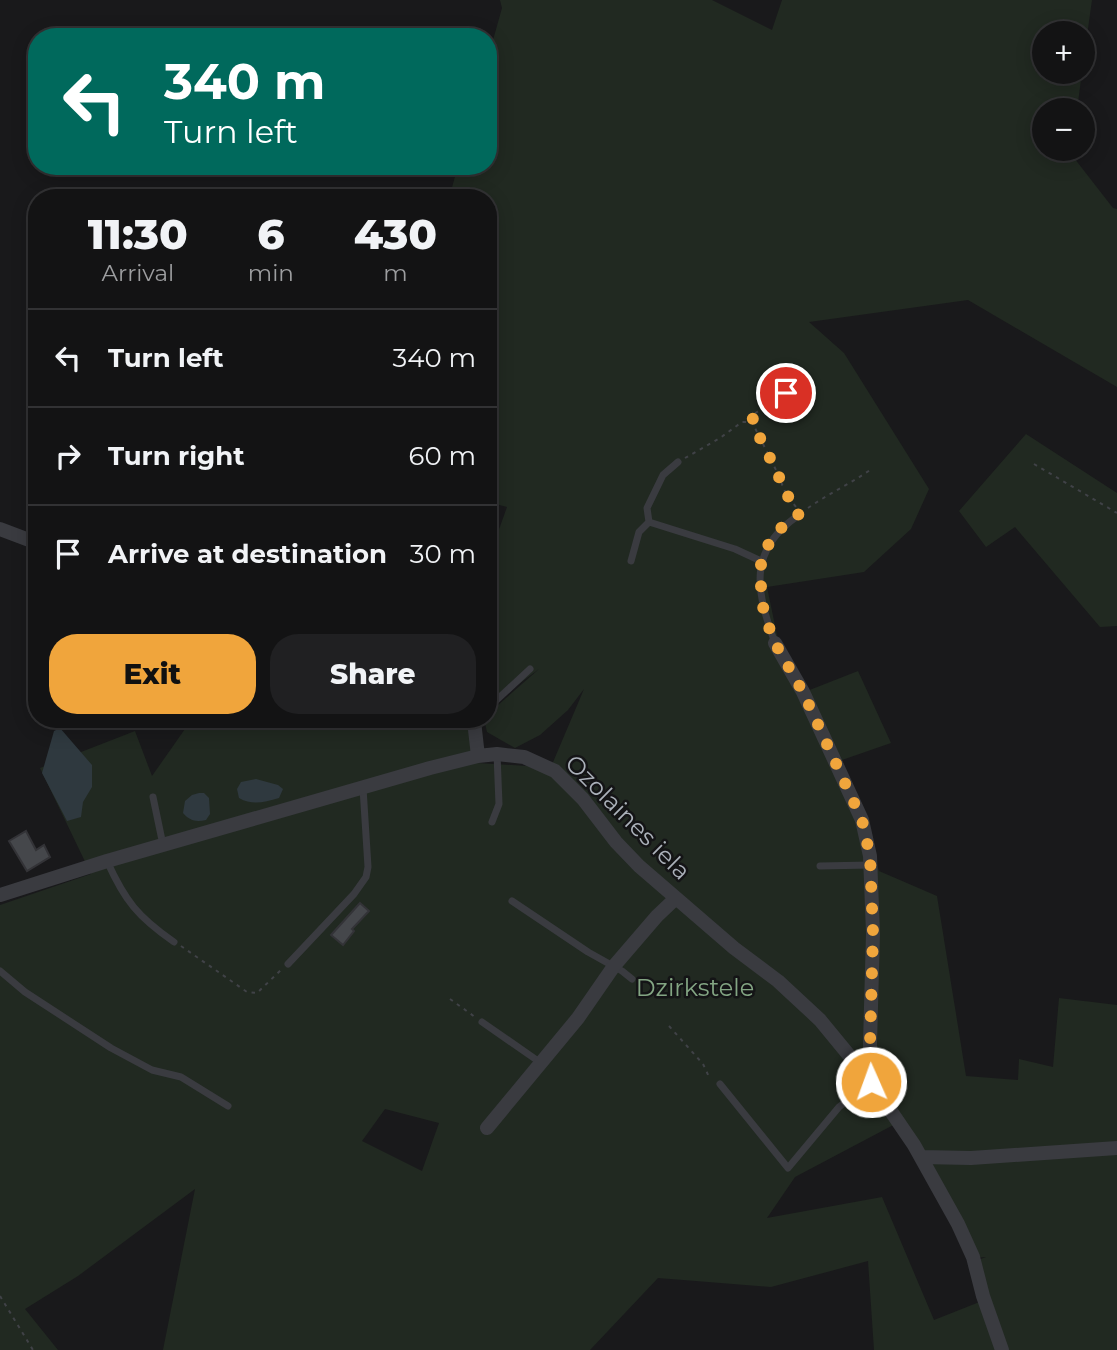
<!DOCTYPE html>
<html lang="en">
<head>
<meta charset="utf-8">
<style>
  body { margin:0; font-family:Montserrat,sans-serif; background:#202022; color:#f1f3f6; height:100vh; display:flex; flex-direction:column; font-size:26px; white-space:nowrap }
  * { box-sizing:border-box; margin:0 }
  p { font-size:23px; color:#9d9ea0 }
  .icon { flex:none; width:38px; height:38px; fill:none; stroke:currentColor; stroke-width:2; stroke-linecap:round; stroke-linejoin:round }
  .map { position:relative; flex:1; overflow:hidden }
  .drawer { position:absolute; left:28px; top:189px; width:469px; height:539px; display:flex; flex-direction:column; background:#131314; border-radius:28px; box-shadow:0 4px 18px #0003,0 0 0 2px #323234 }
  .drawer>* { flex:none }
  .guide { position:absolute; left:28px; top:28px; width:469px; height:147px; border-radius:28px; box-shadow:0 4px 18px #0003,0 0 0 2px #323234; background:#00695c; color:#fff; overflow:hidden }
  .controls { position:absolute; left:1032px; top:21px; display:grid; gap:14px }
  .controls a { display:grid; place-items:center; width:63px; height:63px; border-radius:50%; background:#131314; box-shadow:0 4px 18px #0003,0 0 0 2px #323234; font-size:35px }
  .pin { position:absolute; display:grid; place-items:center; width:60px; height:60px; color:#fff; margin:-30px; border:4px solid #fff; border-radius:50%; box-shadow:0 2px 7px #0007 }
  .me { position:absolute; width:77px; margin:-38px; rotate:358deg; stroke-linejoin:round; filter:drop-shadow(0 0 5px #0008) }
  .turn { display:flex; align-items:center; gap:24px; height:147px; padding:0 21px; font-size:32px }
  .turn .icon { width:91px; height:91px; stroke-width:2.5 }
  .turn b { display:block; font-size:49px; line-height:60px }
  .eta { display:flex; justify-content:space-evenly; align-items:center; height:119px; text-align:center }
  .eta b { font-size:42px; font-weight:800; line-height:49px }
  .action { display:flex; gap:14px; margin-top:auto; padding:14px 21px }
  .action a { flex:1; height:80px; border-radius:28px; background:#f0a53c; color:#111; font-size:28px; font-weight:800; line-height:80px; text-align:center }
  .action a+a { background:#202022; color:#f1f3f6 }
  ul { padding:0; list-style:none }
  li { display:flex; align-items:center; gap:21px; height:98px; padding:0 21px; border-top:2px solid #323234 }
  li div { flex:1 }
  li b { display:block; font-size:26px }
  li em { font-style:normal }
  .map>svg:first-child { display:block }
  .green { fill:#212921; fill-rule:evenodd }
  .water { fill:#2f393f }
  .building { fill:#45474b; stroke:#333337; stroke-width:2 }
  .lines { fill:none; stroke-linecap:round; stroke-linejoin:round }
  .path { stroke:#404247; stroke-width:2; stroke-dasharray:3.5 5; stroke-linecap:butt }
  .service { stroke:#3a3b40; stroke-width:7 }
  .minor { stroke:#3a3b40; stroke-width:14 }
  .route { stroke:#f0a53c; stroke-width:12; stroke-dasharray:0 21.6 }
  .labels { text-anchor:middle; dominant-baseline:central; stroke-width:5; stroke-linejoin:round; paint-order:stroke }
  .street-label { font-size:24px; fill:#abb1ba; stroke:#141416 }
  .park-label { font-size:24px; fill:#83a583; stroke:#141416 }
</style>
</head>
<body>
<div class="map">
<svg width="1117" height="1350" viewBox="0 0 1117 1350">
  <rect width="100%" height="100%" fill="#19191b"/>
  <path class="green" d="M500,0H712L772,30L782,0H1092L1083,64V33H1045V72H1082L1077,110H1045V149H1072L1071,154L1113,208L1117,209V387L968,300L809,322L844,353L929,489L911,529L864,572L767,587L778,640L807,691L858,671L891,743L842,760L879,871L937,896L966,1076L1018,1080L1019,1059L1053,1067L1059,998L1117,1005V1350H874L868,1261L771,1287L658,1278L590,1350H163L195,1189L78,1276L25,1309L58,1350H0V905L91,874L40,768L135,731L152,776L192,719H472L477,763L527,766L548,774L584,689L568,710L540,735L515,748L487,732L484,719H488V714L539,669L488,707V571L490,569L488,567V545L493,546L507,507L488,502V198H449L458,166H488V58L502,8ZM385,1109L439,1123L422,1171L362,1141ZM899,1122L973,1258L986,1257L978,1260L987,1299L934,1320L882,1197L767,1218L795,1177Z
    M1026,434L1117,493V626L1100,627L1015,527L986,547L959,511Z"/>
  <path class="water" d="M60,728L92,765V787L83,802L81,817L67,821L42,773L54,731Z
    M256,779L278,785L283,789L279,798C264,802 253,806 239,798L237,789L241,782Z
    M199,793H204L209,798L210,814L206,820C196,822 190,821 183,813L185,801L192,795Z"/>
  <path class="building" d="M26,831L36,850L44,845L50,857L27,871L9,841Z
    M360,903L369,911L352,929L354,931L343,945L331,935Z"/>
  <g class="lines">
    <path class="path" d="M752,421L754,414L786,393
      M685,458L720,438L742,422H752L777,472L786,494L796,507
      M1034,464L1117,513
      M808,508C828,494 850,484 870,470
      M181,946L247,992L257,993L282,969
      M450,999L475,1017
      M669,1026L703,1064L710,1079
      M0,1296L33,1350"/>
    <path class="service" d="M649,522L647,508L663,475L678,462
      M631,561L639,532L649,522L735,549L761,561
      M775,643C756,591 747,550 799,515
      M488,708L530,669
      M153,797L163,845
      M492,822L499,804L497,754
      M107,861C125,901 138,917 174,942
      M820,866L870,865
      M512,901L588,952L622,971L632,979
      M288,964L354,894L366,877L368,867L363,788
      M0,971L25,992L111,1048L152,1070L181,1077L228,1106
      M482,1022L541,1063
      M720,1084L788,1168L839,1107L871,1082"/>
    <path class="minor" d="M0,529L37,543
      M775,643L803,692L862,820L870,856L873,933L870,1044L871,1082
      M472,719L474,721L478,756
      M0,895L107,861L430,768L478,756L497,754L524,757L555,771L583,799L616,842L639,866L734,948L778,981L820,1020L871,1082L914,1145L958,1224L973,1257L983,1296L1002,1350
      M487,1128L578,1018L614,966L657,916L676,898
      M921,1157L971,1158L1117,1148"/>
  </g>
  <g class="lines">
    <path class="route" d="M786,393L754,414L752,422L777,472L786,494L796,506L799,514L785,524L771,539L761,561V596L765,617L775,643L803,692L862,820L870,856L873,933L870,1044L871,1082"/>
  </g>
  <g class="labels">
    <g class="street-label">
      <text transform="translate(628 817) rotate(45)">Ozolaines iela</text>
    </g>
    <g class="park-label">
      <text x="695" y="987">Dzirkstele</text>
    </g>
  </g>
</svg>
<div class="controls">
<a>+</a>
<a>−</a>
</div>
<div class="pin" style="left:786px;top:393px;background:#d93025"><svg class="icon" aria-label="arrive" viewBox="0 0 24 24"><path d="M6 21V4h12l-3 4 3 4H6"/></svg></div>
<svg class="me" style="left:871px;top:1082px" viewBox="-20 -20 40 40"><circle r="17" fill="#f0a53c" stroke="#fff" stroke-width="3"/><path d="M0-11L8 9 0 5-8 9z" fill="#fff"/></svg>
<div class="guide">
<div class="turn"><svg class="icon" aria-label="left" viewBox="0 0 24 24"><path d="M17 20v-9H6M10 6l-5 5 5 5"/></svg><div><b>340 m</b>Turn left</div></div>
</div>
<section class="drawer">
<div class="eta">
<div><b>11:30</b><p>Arrival</p></div>
<div><b>6</b><p>min</p></div>
<div><b>430</b><p>m</p></div>
</div>
<ul>
<li><svg class="icon" aria-label="left" viewBox="0 0 24 24"><path d="M17 20v-9H6M10 6l-5 5 5 5"/></svg><div><b>Turn left</b></div><em>340 m</em></li>
<li><svg class="icon" aria-label="right" viewBox="0 0 24 24"><path d="M7 20v-9h11M14 6l5 5-5 5"/></svg><div><b>Turn right</b></div><em>60 m</em></li>
<li><svg class="icon" aria-label="arrive" viewBox="0 0 24 24"><path d="M6 21V4h12l-3 4 3 4H6"/></svg><div><b>Arrive at destination</b></div><em>30 m</em></li>
</ul>
<div class="action"><a>Exit</a><a>Share</a></div>
</section>
</div>
</body>
</html>
